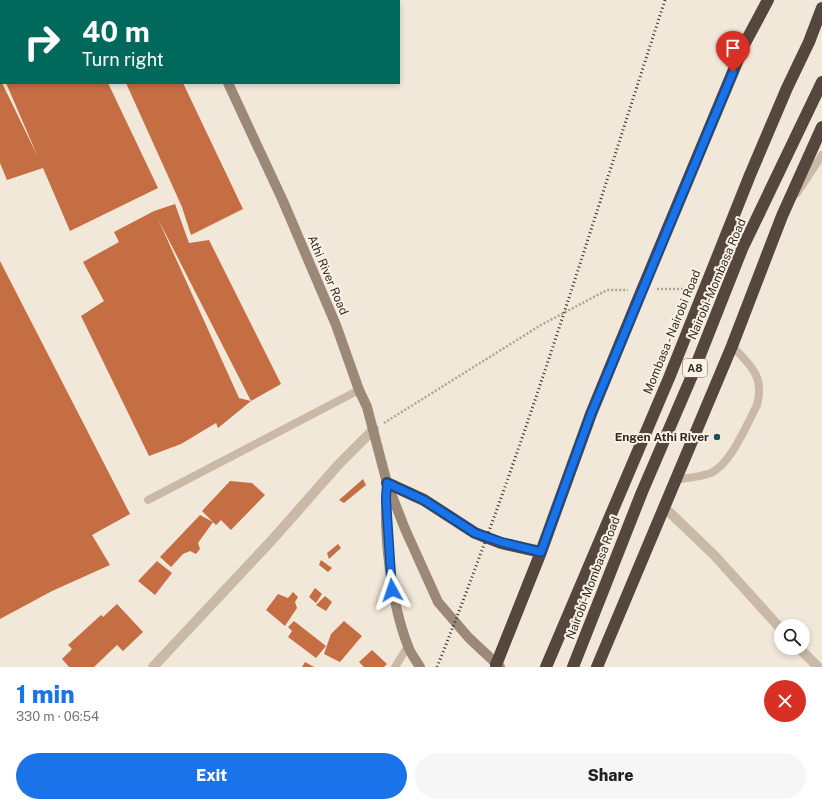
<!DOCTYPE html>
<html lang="en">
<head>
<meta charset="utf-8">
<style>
  body { margin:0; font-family:"Public Sans",sans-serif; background:#f6f6f6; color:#222; height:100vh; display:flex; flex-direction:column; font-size:15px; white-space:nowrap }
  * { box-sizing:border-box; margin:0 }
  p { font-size:13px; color:#767676 }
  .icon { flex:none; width:22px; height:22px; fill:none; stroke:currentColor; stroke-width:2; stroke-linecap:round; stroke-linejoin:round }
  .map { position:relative; height:667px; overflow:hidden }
  .details { display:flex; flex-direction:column; background:#fff; flex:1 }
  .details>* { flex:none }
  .guide { position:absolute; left:0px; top:0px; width:400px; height:84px; box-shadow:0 2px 6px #0003; background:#00695c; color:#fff; overflow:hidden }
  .tools { position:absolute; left:774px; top:619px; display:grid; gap:8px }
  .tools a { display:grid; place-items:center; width:36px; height:36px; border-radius:50%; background:#fff; box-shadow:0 2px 6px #0003; font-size:20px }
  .pin { position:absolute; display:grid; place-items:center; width:34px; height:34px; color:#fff; margin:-41px -17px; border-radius:50% 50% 50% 0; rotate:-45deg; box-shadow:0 0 4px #0007 }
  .pin .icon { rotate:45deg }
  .me { position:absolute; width:44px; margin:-22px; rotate:355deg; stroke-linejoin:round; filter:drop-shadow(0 0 3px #0008) }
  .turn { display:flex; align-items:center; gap:14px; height:84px; padding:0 16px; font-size:18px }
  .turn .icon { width:52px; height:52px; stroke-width:2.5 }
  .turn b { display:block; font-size:28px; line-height:34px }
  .round { display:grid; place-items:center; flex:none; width:42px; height:42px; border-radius:21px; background:#f6f6f6 }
  .head { display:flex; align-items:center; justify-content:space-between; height:68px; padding:0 16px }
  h1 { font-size:24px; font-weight:800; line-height:30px; color:#1a73e8 }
  .button { display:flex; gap:8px; margin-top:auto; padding:8px 16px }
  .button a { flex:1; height:46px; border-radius:24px; background:#1a73e8; color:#fff; font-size:16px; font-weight:800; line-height:46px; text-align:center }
  .button a+a { background:#f6f6f6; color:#222 }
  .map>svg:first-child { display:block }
  .building { fill:#c56d43 }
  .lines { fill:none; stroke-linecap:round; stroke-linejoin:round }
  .path { stroke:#b5a390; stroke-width:2.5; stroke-dasharray:2 2; stroke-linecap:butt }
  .lane { stroke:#c9b9a6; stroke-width:8 }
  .street { stroke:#c9b9a6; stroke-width:10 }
  .secondary { stroke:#9c8877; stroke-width:10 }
  .highway { stroke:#56473e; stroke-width:12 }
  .rail { stroke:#352c27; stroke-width:3; stroke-dasharray:1 3; stroke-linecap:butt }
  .route-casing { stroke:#114b97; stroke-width:10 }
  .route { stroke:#1a73e8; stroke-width:7 }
  .poi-dot { fill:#1d4d56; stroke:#f9f2e5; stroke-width:1.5 }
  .labels { text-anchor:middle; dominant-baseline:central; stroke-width:4; stroke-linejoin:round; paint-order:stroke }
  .shield { fill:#f9f2e5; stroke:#706760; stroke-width:1 }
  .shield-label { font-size:11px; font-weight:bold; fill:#352c27 }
  .street-label { font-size:12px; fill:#352c27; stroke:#f9f2e5 }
  .poi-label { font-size:12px; font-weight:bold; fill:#352c27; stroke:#f9f2e5; text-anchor:end }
</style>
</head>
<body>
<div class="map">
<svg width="822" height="667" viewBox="0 0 822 667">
  <rect width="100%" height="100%" fill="#f1e8d9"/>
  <path class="building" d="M0,83H2L38,157L6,83H108L158,188L70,231L43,168L7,180L0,163Z
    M126,83H183L243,209L191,235L182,207Z
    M175,204L189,243L209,240L281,384L251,401L158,219L239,398L251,401L218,428L216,423L181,444L149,456L81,316L104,301L83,262L119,242L114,232L154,211Z
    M0,261L130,514L92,535L110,565L52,591L0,619Z
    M363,479L366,485L344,503L339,500Z
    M230,481L252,483L265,495L231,530L221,520L216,525L213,522L198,543L200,549L196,554L190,551L183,554L171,567L160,557L200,515L213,522L202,511Z
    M338,544L341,548L329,559L327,553Z
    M321,560L332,568L328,572L319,565Z
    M157,561L172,573L155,595L138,581Z
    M315,588L322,594L316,603L309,597Z
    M293,592L298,597L295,602L297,608L285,626L266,610L278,594L288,598Z
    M325,596L332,602L326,611L316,605Z
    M117,604L143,632L123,651L117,645L94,667H69L62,659L72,649L68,645L101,615L103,617Z
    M294,621L326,646L316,658L288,637L292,631L288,627Z
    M344,621L362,636L340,662L324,654L331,634Z
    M372,650L387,664L384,667H364L359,662Z
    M305,662L314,667H302Z"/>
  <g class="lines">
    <path class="path" d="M657,289H690
      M384,423L541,325L607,290H628"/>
    <path class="lane" d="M797,193L822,155
      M675,480C686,478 700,477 711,473C731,464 747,424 757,405C765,376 750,365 732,346
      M148,500L359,390
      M395,667L408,646"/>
    <path class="street" d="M664,507L715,556L781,629
      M799,648L818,667
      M153,667L272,540L339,464L374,429"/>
    <path class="secondary" d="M191,0L192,1
      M228,83L283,201L336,325L359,390L367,407L387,483L405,529L438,602L469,638L500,667
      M387,487C383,533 391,603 408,646C410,653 416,660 420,667"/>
    <path class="highway" d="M387,483L424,500L475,533L501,543L541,552
      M496,665L541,552L591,414L642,290L745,43L768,0
      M546,667L669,378L750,175L787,88L809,42L822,8
      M573,667L642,492L691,378L742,249L822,82
      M597,667L732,346L782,216L822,127"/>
    <path class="rail" d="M437,667C525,449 592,223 665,0"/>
  </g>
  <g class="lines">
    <g class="route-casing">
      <path id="route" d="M392,590L386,499L387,483L424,500L475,533L501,542L541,552L591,414L733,72"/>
    </g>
    <use href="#route" class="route"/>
  </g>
  <circle class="poi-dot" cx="717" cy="437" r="4"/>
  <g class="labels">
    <rect class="shield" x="683" y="359" width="24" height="18" rx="3"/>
    <g class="shield-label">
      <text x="695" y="368">A8</text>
    </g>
    <g class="street-label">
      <text transform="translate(328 275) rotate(67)">Athi River Road</text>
      <text transform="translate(717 279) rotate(-67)">Nairobi-Mombasa Road</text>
      <text transform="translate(672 332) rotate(-68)">Mombasa - Nairobi Road</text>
      <text transform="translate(593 578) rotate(-69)">Nairobi-Mombasa Road</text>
    </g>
    <g class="poi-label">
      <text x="709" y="437">Engen Athi River</text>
    </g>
  </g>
</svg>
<div class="tools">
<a><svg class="icon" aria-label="search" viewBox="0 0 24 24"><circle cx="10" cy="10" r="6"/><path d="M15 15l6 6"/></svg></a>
</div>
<div class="pin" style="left:733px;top:72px;background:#d93025"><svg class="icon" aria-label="arrive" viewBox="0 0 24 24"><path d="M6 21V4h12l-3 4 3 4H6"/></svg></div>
<svg class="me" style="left:392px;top:590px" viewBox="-20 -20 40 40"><path d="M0-17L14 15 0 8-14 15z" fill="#1a73e8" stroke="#fff" stroke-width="4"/></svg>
<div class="guide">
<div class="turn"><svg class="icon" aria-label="right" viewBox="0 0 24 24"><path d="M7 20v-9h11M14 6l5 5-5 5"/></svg><div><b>40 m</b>Turn right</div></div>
</div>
</div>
<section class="details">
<div class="head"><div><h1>1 min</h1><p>330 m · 06:54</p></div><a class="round" style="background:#d93025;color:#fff"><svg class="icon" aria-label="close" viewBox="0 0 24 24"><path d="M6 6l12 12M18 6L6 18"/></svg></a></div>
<div class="button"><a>Exit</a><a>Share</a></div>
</section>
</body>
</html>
